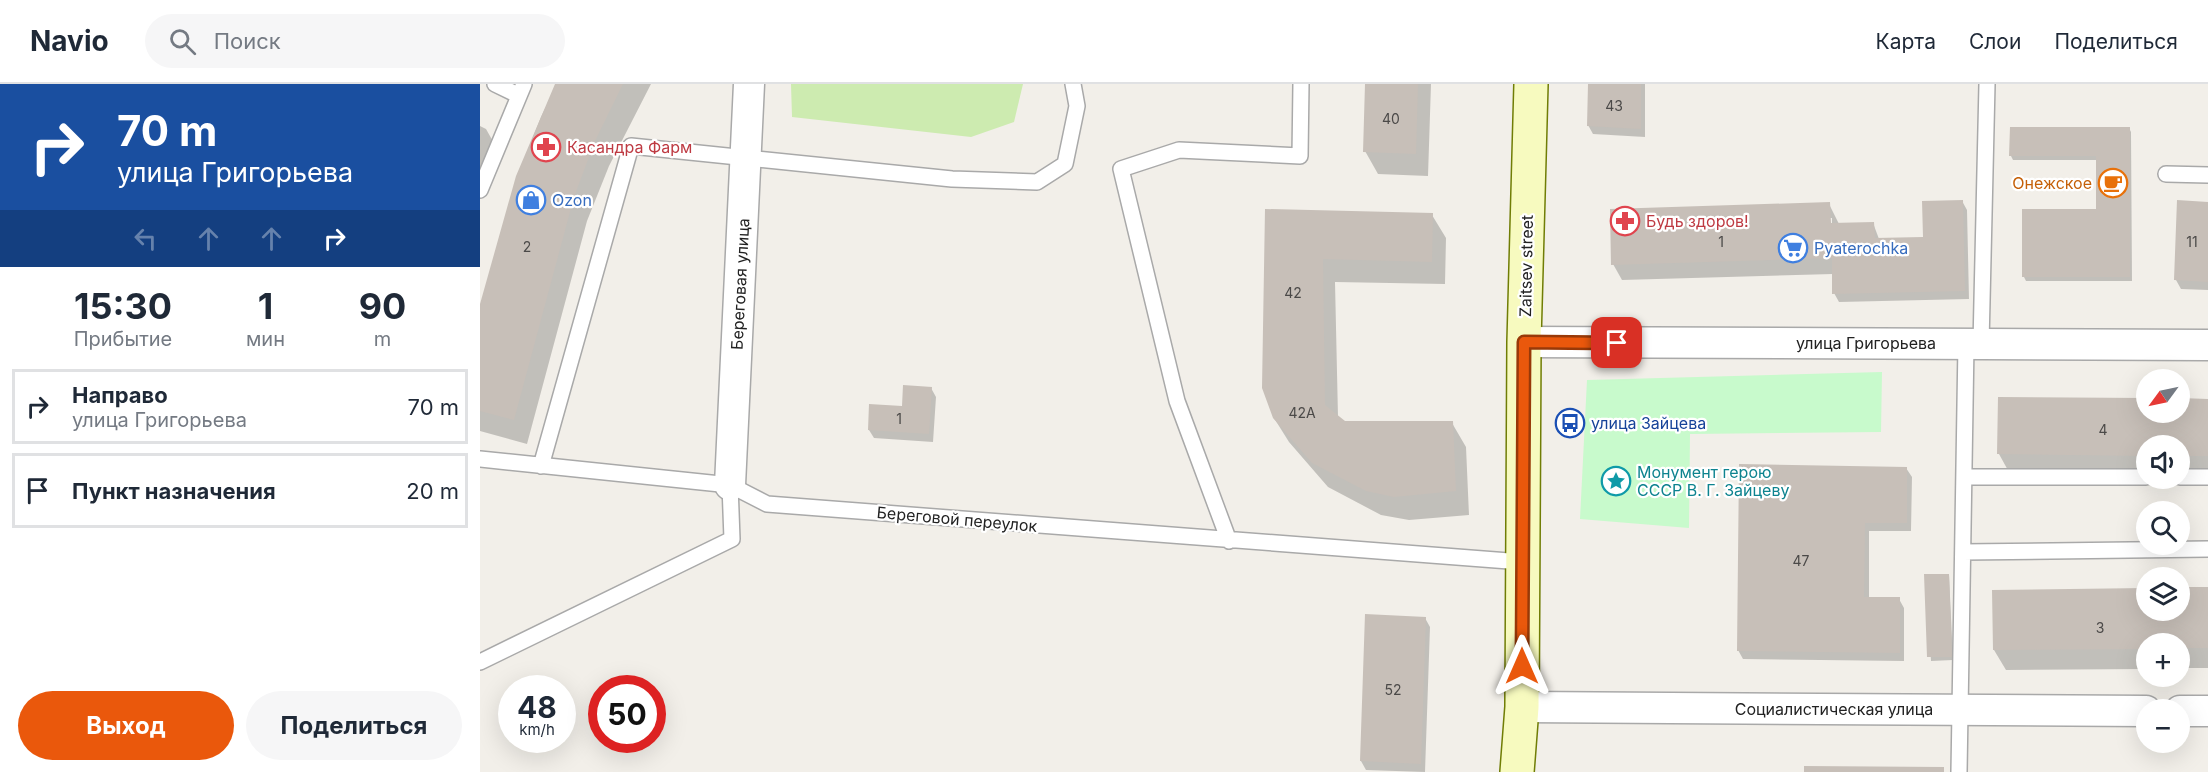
<!DOCTYPE html>
<html lang="ru">
<head>
<meta charset="utf-8">
<style>
  body { margin:0; font-family:Inter,sans-serif; background:#f6f6f7; color:#1f2937; height:100vh; display:flex; flex-direction:column; font-size:22px; white-space:nowrap }
  * { box-sizing:border-box; margin:0 }
  p { font-size:20px; color:#747a83 }
  .icon { flex:none; width:33px; height:33px; fill:none; stroke:currentColor; stroke-width:2; stroke-linecap:round; stroke-linejoin:round }
  .map { position:relative; flex:1; overflow:hidden }
  .sheet { display:flex; flex-direction:column; background:#fff; width:480px }
  .sheet>* { flex:none }
  .top-card { background:#1a4fa0; color:#fff; overflow:hidden }
  .needle { width:39px; rotate:237deg }
  .controls { position:absolute; left:1656px; top:285px; display:grid; gap:12px }
  .controls a { display:grid; place-items:center; width:54px; height:54px; border-radius:50%; background:#fff; box-shadow:0 6px 24px #0002; font-size:30px }
  .speed { position:absolute; left:18px; top:591px; display:flex; gap:12px; font-size:30px; font-weight:700; text-align:center }
  .speed>* { display:grid; place-content:center; width:78px; height:78px; border-radius:50%; background:#fff; box-shadow:0 6px 24px #0002; line-height:1 }
  .speed small { font-size:15px; font-weight:400 }
  .speed .limit { border:9px solid #d22; background:#fff; color:#111 }
  .pin { position:absolute; display:grid; place-items:center; width:51px; height:51px; color:#fff; margin:-26px; border-radius:12px; box-shadow:0 3px 9px #0006 }
  .me { position:absolute; width:66px; margin:-33px; rotate:0deg; stroke-linejoin:round; filter:drop-shadow(0 0 4px #0008) }
  .turn { display:flex; align-items:center; gap:21px; height:126px; padding:0 18px; font-size:27px }
  .turn .icon { width:78px; height:78px; stroke-width:2.5 }
  .turn b { display:block; font-size:42px; line-height:51px }
  .lanes { display:flex; align-items:center; height:57px; padding:0 18px; background:#0003; justify-content:center; gap:30px; direction:ltr }
  .lanes .off { opacity:.35 }
  .eta { display:flex; justify-content:space-evenly; align-items:center; height:102px; text-align:center }
  .eta b { font-size:36px; font-weight:700; line-height:42px }
  .action { display:flex; gap:12px; margin-top:auto; padding:12px 18px }
  .action a { flex:1; height:69px; border-radius:36px; background:#ea580c; color:#fff; font-size:24px; font-weight:700; line-height:69px; text-align:center }
  .action a+a { background:#f6f6f7; color:#1f2937 }
  ul { padding:0; list-style:none }
  li { display:flex; align-items:center; gap:18px; height:75px; margin:0 12px 9px; padding:0 6px; border:3px solid #e0e1e3; border-radius:0px }
  li div { flex:1 }
  li b { display:block; font-size:22px }
  li em { font-style:normal }
  header { display:flex; align-items:center; gap:36px; box-sizing:border-box; height:84px; padding:0 30px; background:#fff; border-bottom:2px solid #e0e1e3 }
  header strong { font-size:28px }
  nav { display:flex; gap:33px; margin-inline-start:auto; font-size:21px }
  .search { width:420px; height:54px; background:#f6f6f7; display:flex; align-items:center; gap:15px; box-sizing:border-box; padding:0 21px; border-radius:33px; color:#747a83; font-size:22px }
  main { display:flex; flex:1; min-height:0 }
  .map>svg:first-child { display:block }
  .grass { fill:#cdebb0 }
  .park { fill:#c8facc }
  .shadow { fill:#0003; fill-rule:evenodd }
  .building { fill:#c7bfb8 }
  .lines { fill:none; stroke-linecap:round; stroke-linejoin:round }
  .lane-casing { stroke:#a9a9a9; stroke-width:18 }
  .street-casing { stroke:#a9a9a9; stroke-width:33 }
  .secondary-casing { stroke:#707d05; stroke-width:36 }
  .lane { stroke:#fff; stroke-width:15 }
  .street { stroke:#fff; stroke-width:30 }
  .secondary { stroke:#f7fabf; stroke-width:33 }
  .route-casing { stroke:#983908; stroke-width:15 }
  .route { stroke:#ea580c; stroke-width:10 }
  .labels { text-anchor:middle; dominant-baseline:central; stroke-width:4.5; stroke-linejoin:round; paint-order:stroke }
  .number-label { font-size:14px; fill:#4b4948 }
  .health-label { font-size:16px; fill:#be3a42; stroke:#fff; text-anchor:start }
  .food-label { font-size:16px; fill:#c56008; stroke:#fff; text-anchor:end }
  .shop-label { font-size:16px; fill:#366cbe; stroke:#fff; text-anchor:start }
  .street-label { font-size:16px; fill:#222; stroke:#fff }
  .transit-label { font-size:16px; fill:#164399; stroke:#fff; text-anchor:start }
  .culture-label { font-size:16px; fill:#0d838f; stroke:#fff; text-anchor:start }
</style>
</head>
<body>
<header>
<strong>Navio</strong>
<div class="search"><svg class="icon" aria-label="search" viewBox="0 0 24 24"><circle cx="10" cy="10" r="6"/><path d="M15 15l6 6"/></svg>Поиск</div>
<nav><a>Карта</a><a>Слои</a><a>Поделиться</a></nav>
</header>
<main>
<section class="sheet">
<div class="top-card">
<div class="turn"><svg class="icon" aria-label="right" viewBox="0 0 24 24"><path d="M7 20v-9h11M14 6l5 5-5 5"/></svg><div><b>70 m</b>улица Григорьева</div></div>
<div class="lanes"><svg class="icon off" aria-label="left" viewBox="0 0 24 24"><path d="M17 20v-9H6M10 6l-5 5 5 5"/></svg><svg class="icon off" aria-label="ahead" viewBox="0 0 24 24"><path d="M12 20V5M6 11l6-6 6 6"/></svg><svg class="icon off" aria-label="ahead" viewBox="0 0 24 24"><path d="M12 20V5M6 11l6-6 6 6"/></svg><svg class="icon" aria-label="right" viewBox="0 0 24 24"><path d="M7 20v-9h11M14 6l5 5-5 5"/></svg></div>
</div>
<div class="eta">
<div><b>15:30</b><p>Прибытие</p></div>
<div><b>1</b><p>мин</p></div>
<div><b>90</b><p>m</p></div>
</div>
<ul>
<li><svg class="icon" aria-label="right" viewBox="0 0 24 24"><path d="M7 20v-9h11M14 6l5 5-5 5"/></svg><div><b>Направо</b><p>улица Григорьева</p></div><em>70 m</em></li>
<li><svg class="icon" aria-label="arrive" viewBox="0 0 24 24"><path d="M6 21V4h12l-3 4 3 4H6"/></svg><div><b>Пункт назначения</b></div><em>20 m</em></li>
</ul>
<div class="action"><a>Выход</a><a>Поделиться</a></div>
</section>
<div class="map">
<svg width="1728" height="688" viewBox="0 0 1728 688">
  <rect width="100%" height="100%" fill="#f2efe9"/>
  <path class="grass" d="M311,0H543L534,38L491,53L312,33Z"/>
  <path class="park" d="M1402,288L1401,348L1210,350L1209,444L1100,435L1107,296Z"/>
  <path class="shadow" d="M77,0H171L129,82L107,137L47,360L0,347V230L37,93L61,33Z
    M887,0H951L948,92L898,90L885,67Z
    M1109,0H1165V53L1113,50L1108,41Z
    M0,42L6,45L19,68L0,108Z
    M1649,44L1651,48L1652,197H1546L1544,193L1617,127V76H1533L1531,72Z
    M1482,117L1487,126L1489,215L1359,218L1354,209L1353,190L1142,196L1133,180L1349,120L1359,140L1393,139L1399,155L1445,154ZM1349,134H1352V140H1349Z
    M1728,119V206L1701,205L1696,196Z
    M787,126L952,131L966,154L965,200L855,198L858,333L864,339H972L986,363L989,431L929,436L901,431L848,403L809,358L794,334Z
    M451,304L456,313L453,358L394,354L389,346Z
    M1519,314L1666,315V328H1700V316H1728V392H1700V362H1666V391L1530,390L1519,370Z
    M1426,384L1432,393L1431,447H1389V514L1419,515L1424,524V577L1263,575L1258,566Z
    M1469,491L1473,576L1451,577L1446,492Z
    M1666,505V526H1700V505H1728V584H1700V560H1666V585L1526,586L1514,566V507Z
    M887,532L945,534L950,543L945,688L886,686L881,677Z"/>
  <path class="building" d="M75,0H143L115,57L94,113L34,336L0,327V220L36,92Z
    M885,0H938L936,70L883,68Z
    M1108,0H1161V45L1107,42Z
    M1530,43H1650V193H1542V125H1616V72H1529Z
    M1483,116L1485,207L1352,210V174L1131,181L1130,125L1350,118L1351,139L1394,138L1395,154L1443,153L1442,117Z
    M1697,116L1728,118V198L1694,196Z
    M785,125L953,129L952,178L843,175L845,321L865,337H973L976,407L914,413L886,407L832,379L793,334L782,304Z
    M423,301L452,303L449,350L388,346L389,320L422,322Z
    M1518,313L1666,314V328H1700V314L1728,315V372H1700V362H1666V372L1517,370Z
    M1259,380L1427,383V439H1385L1384,513H1420V569L1257,567Z
    M1444,490H1469L1472,573H1447Z
    M1700,503H1728V564H1700V560H1666V565L1513,566L1512,506L1666,504V526H1700Z
    M885,530L946,533L941,680L880,677Z
    M1324,682L1464,683V688H1324Z"/>
  <g class="lines">
    <g class="lane-casing">
      <path id="lane" d="M15,0L38,11
        M1686,90L1728,91
        M0,106L44,0
        M1501,260L1507,0
        M0,375L250,401
        M61,382L151,62L472,95L557,98L585,80L597,22L593,0
        M1485,393H1666
        M1700,393H1728
        M749,457L697,317L641,85L699,66L820,72L821,0
        M1483,468L1728,465
        M0,578L252,455L250,401L287,420L1042,478
        M1479,688L1486,260"/>
    </g>
    <g class="street-casing">
      <path id="street" d="M1044,258L1728,261
        M250,401L269,0
        M1042,623L1666,627
        M1700,627H1728"/>
    </g>
    <g class="secondary-casing">
      <path id="secondary" d="M1037,688L1042,623L1044,258L1051,0"/>
    </g>
    <use href="#lane" class="lane"/>
    <use href="#street" class="street"/>
    <use href="#secondary" class="secondary"/>
  </g>
  <g class="lines">
    <g class="route-casing">
      <path id="route" d="M1042,582L1044,258L1137,259"/>
    </g>
    <use href="#route" class="route"/>
  </g>
  <defs>
    <g id="pharmacy-ring" transform="scale(1.5)"><circle r="9.5" fill="#fff" stroke="#e0444e" stroke-width="1.5"/><path d="M-2-6h4v4h4v4h-4v4h-4v-4h-4v-4h4Z" fill="#e0444e"/></g>
    <g id="cafe-ring" transform="scale(1.5)"><circle r="9.5" fill="#fff" stroke="#e8710a" stroke-width="1.5"/><path d="M-5.5-4.5H6V0H3Q3 3.5 0 3.5H-2.5Q-5.5 3.5-5.5 0ZM3-3.2v2h1.7v-2ZM-6 4.5H4V6H-6Z" fill="#e8710a"/></g>
    <g id="shop-ring" transform="scale(1.5)"><circle r="9.5" fill="#fff" stroke="#3f7fe0" stroke-width="1.5"/><path d="M-5-2.5h2.3a2.7 3.5 0 0 1 5.4 0H5L5.5 6h-11ZM-1.5-2.5h3a1.5 2.3 0 0 0-3 0Z" fill="#3f7fe0"/></g>
    <g id="supermarket-ring" transform="scale(1.5)"><circle r="9.5" fill="#fff" stroke="#3f7fe0" stroke-width="1.5"/><path d="M-6-5.5h2.5l.6 2H6L4.5 2H-2.5L-4.4-4H-6ZM-1.5 3.2a1.3 1.3 0 1 0 .1 0ZM3 3.2a1.3 1.3 0 1 0 .1 0Z" fill="#3f7fe0"/></g>
    <g id="bus-ring" transform="scale(1.5)"><circle r="9.5" fill="#fff" stroke="#1a4fb4" stroke-width="1.5"/><path d="M-5-6H5V4H4V6H2V4H-2V6H-4V4H-5ZM-3.5-4V0h7V-4ZM-3.5 1.2v1.5H-2V1.2ZM2 1.2v1.5H3.5V1.2Z" fill="#1a4fb4"/></g>
    <g id="sight-ring" transform="scale(1.5)"><circle r="9.5" fill="#fff" stroke="#0f9aa8" stroke-width="1.5"/><path d="M0-6L1.8-2.2L6-1.7L2.9 1.2L3.7 5.4L0 3.3L-3.7 5.4L-2.9 1.2L-6-1.7L-1.8-2.2Z" fill="#0f9aa8"/></g>
  </defs>
  <g fill-rule="evenodd">
    <use href="#pharmacy-ring" x="66" y="63"/>
    <use href="#cafe-ring" x="1633" y="99"/>
    <use href="#shop-ring" x="51" y="116"/>
    <use href="#pharmacy-ring" x="1145" y="137"/>
    <use href="#supermarket-ring" x="1313" y="164"/>
    <use href="#bus-ring" x="1090" y="339"/>
    <use href="#sight-ring" x="1136" y="397"/>
  </g>
  <g class="labels">
    <g class="number-label">
      <text x="1134" y="21">43</text>
      <text x="911" y="34">40</text>
      <text x="1241" y="157">1</text>
      <text x="1712" y="157">11</text>
      <text x="47" y="162">2</text>
      <text x="813" y="208">42</text>
      <text x="822" y="328">42А</text>
      <text x="419" y="334">1</text>
      <text x="1623" y="345">4</text>
      <text x="1321" y="476">47</text>
      <text x="1620" y="543">3</text>
      <text x="913" y="605">52</text>
    </g>
    <g class="health-label">
      <text x="87" y="63">Касандра Фарм</text>
      <text x="1166" y="137">Будь здоров!</text>
    </g>
    <g class="food-label">
      <text x="1612" y="99">Онежское</text>
    </g>
    <g class="shop-label">
      <text x="72" y="116">Ozon</text>
      <text x="1334" y="164">Pyaterochka</text>
    </g>
    <g class="street-label">
      <text transform="translate(1046 182) rotate(-89)">Zaitsev street</text>
      <text transform="translate(260 200) rotate(-87)">Береговая улица</text>
      <text x="1386" y="259">улица Григорьева</text>
      <text transform="translate(477 435) rotate(5)">Береговой переулок</text>
      <text x="1354" y="625">Социалистическая улица</text>
    </g>
    <g class="transit-label">
      <text x="1111" y="339">улица Зайцева</text>
    </g>
    <g class="culture-label">
      <text x="1157" y="388">Монумент герою<tspan x="1157" dy="18">СССР В. Г. Зайцеву</tspan></text>
    </g>
  </g>
</svg>
<div class="controls">
<a><svg class="needle" viewBox="-14 -14 28 28"><path d="M0-13l5 13h-10z" fill="#e53935"/><path d="M0 13l5-13h-10z" fill="#747a83"/></svg></a>
<a><svg class="icon" aria-label="sound" viewBox="0 0 24 24"><path d="M4 9h4l5-4v14l-5-4H4zM17 9q2 3 0 6"/></svg></a>
<a><svg class="icon" aria-label="search" viewBox="0 0 24 24"><circle cx="10" cy="10" r="6"/><path d="M15 15l6 6"/></svg></a>
<a><svg class="icon" aria-label="layers" viewBox="0 0 24 24"><path d="M12 4l9 5-9 5-9-5zM3 14l9 5 9-5"/></svg></a>
<a>+</a>
<a>−</a>
</div>
<div class="speed"><div>48<small>km/h</small></div><div class="limit">50</div></div>
<div class="pin" style="left:1137px;top:259px;background:#d93025"><svg class="icon" aria-label="arrive" viewBox="0 0 24 24"><path d="M6 21V4h12l-3 4 3 4H6"/></svg></div>
<svg class="me" style="left:1042px;top:582px" viewBox="-20 -20 40 40"><path d="M0-17L14 15 0 8-14 15z" fill="#ea580c" stroke="#fff" stroke-width="4"/></svg>
</div>
</main>
</body>
</html>
